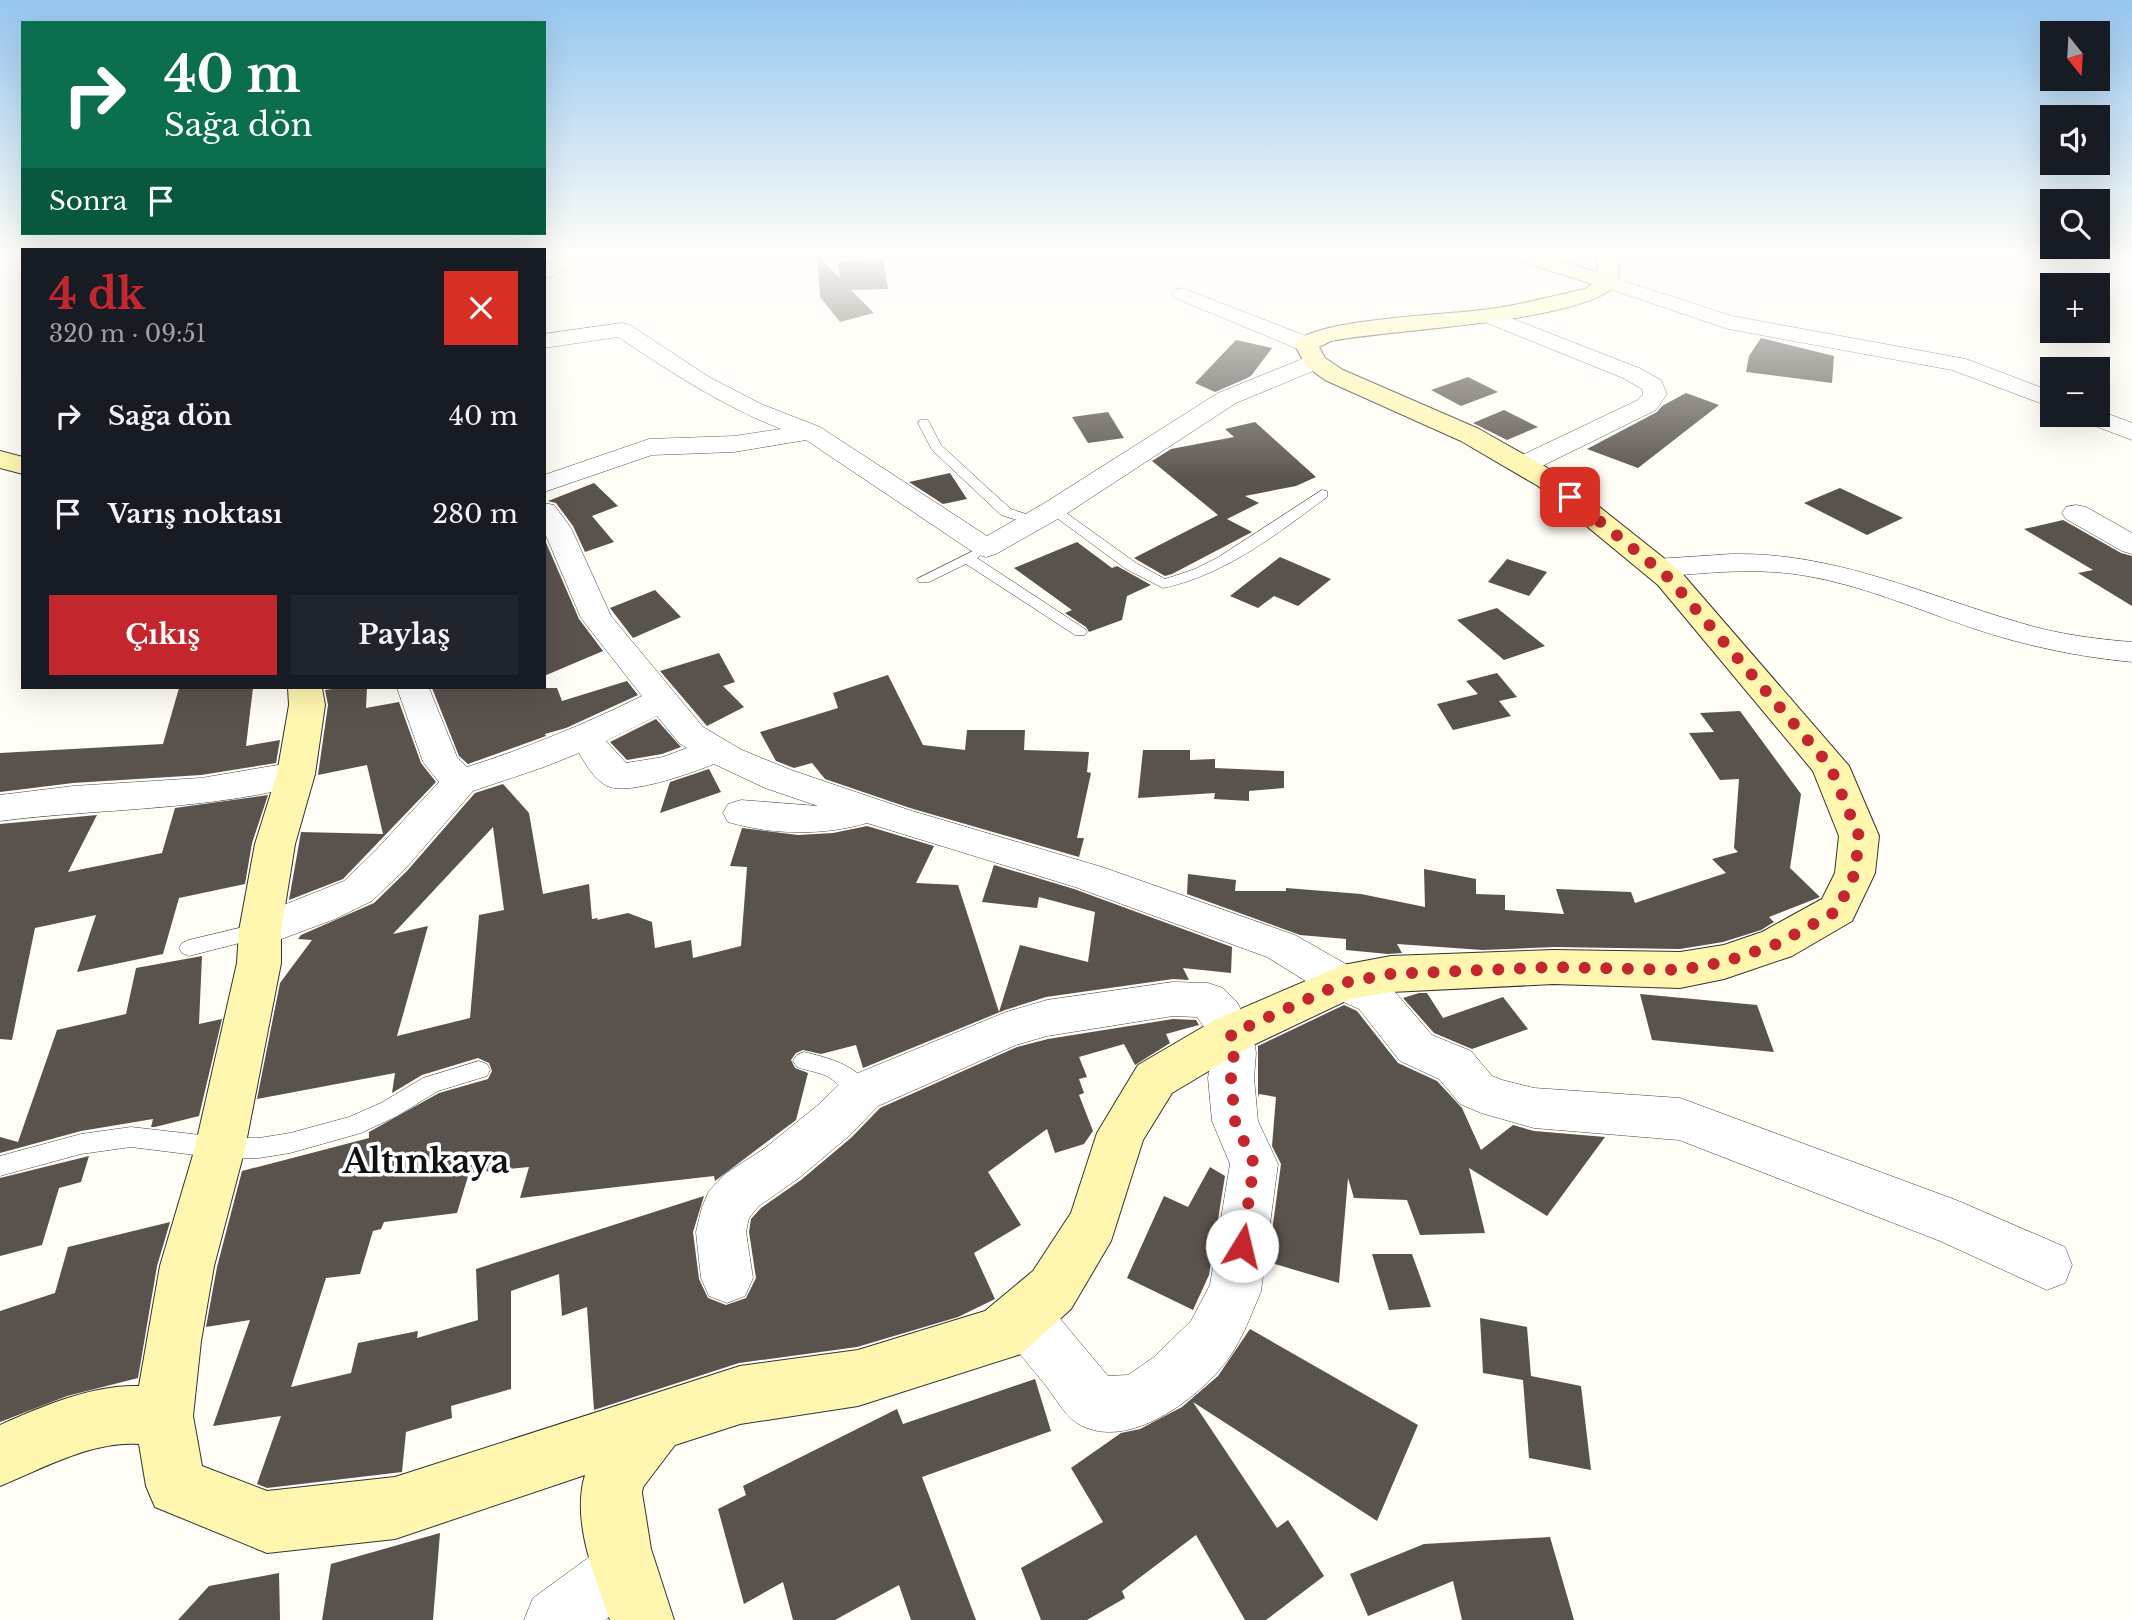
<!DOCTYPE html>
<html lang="tr">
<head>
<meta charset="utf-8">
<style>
  body { margin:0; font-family:"Libre Baskerville",serif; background:#20242c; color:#f1f3f6; height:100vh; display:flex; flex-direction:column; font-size:26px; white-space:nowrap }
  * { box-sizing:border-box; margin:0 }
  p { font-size:23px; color:#9ea1a6 }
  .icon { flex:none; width:38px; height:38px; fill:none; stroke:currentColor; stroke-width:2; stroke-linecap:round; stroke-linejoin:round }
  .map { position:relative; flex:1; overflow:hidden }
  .sheet { position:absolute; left:21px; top:248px; width:525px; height:441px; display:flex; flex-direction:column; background:#171b24; border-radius:0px; box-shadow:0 7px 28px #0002 }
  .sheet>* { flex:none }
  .guide { position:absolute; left:21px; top:21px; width:525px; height:214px; border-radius:0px; box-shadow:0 7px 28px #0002; background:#0b6e4f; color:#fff; overflow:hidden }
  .needle { width:46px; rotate:162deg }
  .buttons { position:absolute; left:2040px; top:21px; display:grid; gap:14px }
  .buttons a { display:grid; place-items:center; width:70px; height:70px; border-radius:0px; background:#171b24; box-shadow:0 7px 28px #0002; font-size:35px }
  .pin { position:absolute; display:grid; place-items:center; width:60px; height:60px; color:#fff; margin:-30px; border-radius:14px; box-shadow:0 4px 10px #0006 }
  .me { position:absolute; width:77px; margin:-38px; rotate:9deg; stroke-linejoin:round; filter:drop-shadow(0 0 5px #0008) }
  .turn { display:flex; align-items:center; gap:24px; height:147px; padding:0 28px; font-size:32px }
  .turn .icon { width:91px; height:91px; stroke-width:2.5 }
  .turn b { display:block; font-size:49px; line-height:60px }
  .then { display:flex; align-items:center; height:66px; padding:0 28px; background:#0003; gap:14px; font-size:26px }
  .round { display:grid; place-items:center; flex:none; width:74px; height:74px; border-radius:0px; background:#20242c }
  .head { display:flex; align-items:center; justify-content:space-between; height:119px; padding:0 28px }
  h1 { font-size:42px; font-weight:700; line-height:52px; color:#c4262e }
  .action { display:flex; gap:14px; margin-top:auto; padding:14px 28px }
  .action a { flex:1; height:80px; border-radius:0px; background:#c4262e; color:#fff; font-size:28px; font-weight:700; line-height:80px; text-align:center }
  .action a+a { background:#20242c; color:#f1f3f6 }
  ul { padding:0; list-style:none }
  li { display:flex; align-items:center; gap:21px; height:98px; padding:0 28px }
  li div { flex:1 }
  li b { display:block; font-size:26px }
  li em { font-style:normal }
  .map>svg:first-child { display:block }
  .building { fill:#5a524d; fill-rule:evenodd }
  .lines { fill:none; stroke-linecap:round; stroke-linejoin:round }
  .lane-casing { stroke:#444; stroke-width:1 }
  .street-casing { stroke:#444; stroke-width:1 }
  .secondary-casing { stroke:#333; stroke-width:2 }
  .lane { fill:#fff; fill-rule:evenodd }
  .street { fill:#fff; fill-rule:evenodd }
  .secondary { fill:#fff6b0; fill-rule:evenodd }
  .route { stroke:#c4262e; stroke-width:12; stroke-dasharray:0 21.6 }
  .labels { text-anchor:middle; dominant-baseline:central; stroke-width:7; stroke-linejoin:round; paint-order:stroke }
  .near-quarter-label { font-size:33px; font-weight:bold; fill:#111; stroke:#fff }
</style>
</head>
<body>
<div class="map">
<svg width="2132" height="1620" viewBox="0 0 2132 1620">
  <rect width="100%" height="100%" fill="#fffdf5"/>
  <path class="building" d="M817,255L840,278L838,262L883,259L888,289L851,290L874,313L840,322L820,297Z
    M1761,338L1834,356L1832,383L1746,372L1749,356Z
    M1236,340L1272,348L1251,376L1245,379L1215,392L1195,383Z
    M1468,377L1498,392L1461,406L1431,390Z
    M1686,393L1719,405L1638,468L1587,449L1657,412L1662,406Z
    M1504,410L1538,427L1507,440L1473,423Z
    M1108,412L1124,438L1088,443L1072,417Z
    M1255,422L1316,477L1296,486L1245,496L1259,503L1227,519L1252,532L1172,574L1165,576L1134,558L1218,515L1152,461L1171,449L1234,437L1225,429Z
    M950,473L967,499L943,504L909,482Z
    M594,483L618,506L592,516L614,542L585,552L573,526L556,503L548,501Z
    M1840,488L1903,518L1867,535L1804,503Z
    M2063,520L2121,553L2132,556V606L2078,573L2093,570L2024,529Z
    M544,538L579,619L603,651L544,676Z
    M1077,542L1112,568L1117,566L1151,585L1127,596L1122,620L1089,632L1086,627L1065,613L1072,610L1014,568Z
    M1280,557L1331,579L1298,606L1274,596L1258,608L1230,596Z
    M1507,559L1547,572L1529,596L1488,582Z
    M655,590L681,617L633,638L610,608Z
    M1497,608L1545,646L1504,660L1457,620Z
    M719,653L735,682L723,686L744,707L707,726L660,671Z
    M1497,673L1517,697L1499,701L1511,716L1453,730L1437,704L1478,694L1466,681Z
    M888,675L923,745L965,750L967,730H1025L1024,750L1089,752L1087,772L1091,773L1077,838H1084L1079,857L910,808L825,779L812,763L794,768L776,761L760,732L838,708L833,693Z
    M627,681L638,695L566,728L545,734L546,736L468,764L459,756L432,688H557L562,701Z
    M179,688H253L246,746L280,740L276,763L201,775L73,783L0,792V753L163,744Z
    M339,688H367L366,708L399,702L421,763L436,782L343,879L289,900L301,832L383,834L367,765L318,775L328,705L325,690Z
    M1740,711L1801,794L1790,868L1820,897L1769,917L1774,922L1761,930L1723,942L1680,949L1554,947L1483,950L1397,944L1402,953L1388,954L1346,950V939L1300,935L1187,894L1188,874L1236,880L1235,891H1286V888L1361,894L1425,907L1424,869L1476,879V894L1505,895V910L1564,914L1556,889L1631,892L1635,903L1726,873L1712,859L1738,852L1734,848L1739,779L1720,780L1689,733L1714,732L1700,713Z
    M656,719L681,747L662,754L627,760L610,742Z
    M1143,750H1190V760L1215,759V768L1284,771V788L1249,791V801L1214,799L1215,793L1138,798Z
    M709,769L721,792L660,813L670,782Z
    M503,784L529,813L543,894L589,884L592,919L598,918L597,920L628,913L652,922L655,948L691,940L693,958L741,946L747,867L730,866L742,828L798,835L833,833L867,826L934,846L916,883L958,885L999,1012L1020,945L1088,962L1095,912L1039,897L1037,908L982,902L994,865L1074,889L1232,947L1231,973L1183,968L1189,980L1173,979L1046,997L1005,1010L863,1068L856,1045L821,1054L803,1050L796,1053L791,1060L795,1068L808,1073L796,1120L715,1181L714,1176L520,1198L529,1167L469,1173L457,1213L384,1222L381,1229L373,1231L360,1274L326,1278L291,1387L351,1373L358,1343L418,1331L417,1338L478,1320L476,1269L704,1196L693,1232L699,1279L708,1298L726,1305L746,1298L756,1278L749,1232L751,1219L761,1208L801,1180L852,1137L880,1108L1017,1047L1048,1039L1173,1019L1196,1020L1199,1025L1166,1034L1170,1043L1135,1065L1124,1044L1079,1057L1087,1077L1079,1079L1084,1093L1079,1095L1093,1131L1084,1144L1055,1153L1047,1129L988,1172L1021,1225L974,1253L995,1299L958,1317L857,1347L739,1363L594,1410L587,1307L562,1316L559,1274L511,1291V1389L451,1406L452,1418L406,1432L402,1472L267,1488L257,1484L281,1416L213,1426L250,1320L206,1327L217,1267L242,1171L369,1138V1132L439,1093L488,1079L492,1071L489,1063L478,1058L422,1075L392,1093L395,1073L257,1099L280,983L312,940L298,939L301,935L374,903L407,871L475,793ZM493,827L504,910L479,915L470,1018L397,1036L428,926L393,934Z
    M268,795L252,843L245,884L179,898L163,954L77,972L96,915L35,928L12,1040L0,1039V824L97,815L68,872L162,853L175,808Z
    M202,956L199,1024L222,1019L199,1116L155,1127H151L153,1119L81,1131L0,1153V1137L18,1142L57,1030L126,1014L136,968Z
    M1419,993H1427L1443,1018L1503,997L1528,1029L1472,1049L1434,1033L1403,998Z
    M1640,994L1757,1005L1774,1052L1652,1040Z
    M1344,1005L1357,1011L1398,1063L1437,1081L1462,1108L1481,1150L1513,1125L1534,1131L1605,1137L1547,1216L1469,1168L1485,1233L1420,1235L1407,1200L1354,1198L1348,1178L1339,1283L1268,1262L1281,1164L1272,1146L1276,1097L1259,1094L1258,1098V1046Z
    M89,1156L81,1182L59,1188L42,1245L0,1256V1178Z
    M1210,1167L1225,1176L1209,1275L1193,1310L1127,1278L1164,1196L1188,1207Z
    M170,1222L157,1266L138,1378L67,1396L0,1422V1311L55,1293L68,1247Z
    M1372,1254H1412L1431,1307L1389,1310Z
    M1480,1318L1527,1327L1531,1376L1581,1386L1591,1470L1529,1458L1523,1380L1483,1373Z
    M1250,1329L1418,1425L1377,1521L1193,1402L1277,1528L1288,1520L1324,1576L1266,1620H1245L1196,1535L1122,1591L1125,1598L1087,1620H1041L1021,1568L1103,1522L1071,1468L1121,1433L1140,1429L1182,1407L1218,1376Z
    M1035,1379L1051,1431L922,1477L976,1620H911L899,1585L835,1620H793L783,1582L744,1604L718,1509L746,1495L743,1486L897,1409L903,1424Z
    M440,1533L433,1620H322L331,1564Z
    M1550,1537L1574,1620H1462L1453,1581L1368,1616L1350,1574L1424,1544Z
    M279,1573L280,1620H178L209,1586Z"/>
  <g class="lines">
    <g class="lane-casing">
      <path id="lane" d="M920,420H928L941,445L992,492L1011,509L1038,518V524L1033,525L1001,515L932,450L918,423Z
        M1322,490L1327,491V497C1277,534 1225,575 1163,588L1126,569L1046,510L1048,507H1058L1136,563L1165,579L1195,569L1217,558Z
        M977,549L984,553L977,558L1085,629L1087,632L1085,635H1075L966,564L929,582H919L917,579Z
        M260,923L267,926L270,931L267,936L189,956L182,953L179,948L182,943L189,940Z
        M804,1052C830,1058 860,1066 873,1092L870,1099C852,1105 844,1087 830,1078C821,1072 807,1071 797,1067L793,1061L797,1055Z
        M479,1061L487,1064L490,1070L487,1076L438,1091L397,1116L361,1133L290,1153L259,1158L227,1159L131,1147L81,1154L0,1176V1156L81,1134L131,1127L227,1138H259L290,1133L349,1117L381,1103L423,1078Z"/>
    </g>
    <g class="street-casing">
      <path id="street" d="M574,253H600L597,257L544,279V266Z
        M1608,276L1732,316L1966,359L2053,392V408L1952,370L1728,329L1601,286L1598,282L1601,278Z
        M1182,288L1314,339L1317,344L1314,349H1298L1175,298L1172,294L1175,290Z
        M1490,310L1639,368L1661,380L1667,394L1656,410L1532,471L1523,473L1514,471L1510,465L1514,459L1638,400L1643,394L1642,389L1623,378L1482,321L1479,316L1482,311Z
        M622,323L630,325L709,377L761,404L820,427L987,536L1043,504L1218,393L1307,357H1323L1326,362L1323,367L1236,403L1063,516L996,554L986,557L976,554L806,440L734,452L652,455L544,492V475L649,439L734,436L781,429C722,406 671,372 618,337L544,348V334Z
        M2098,410L2132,423V440L2079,420L2076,415H2098Z
        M544,503L554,505L571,528L611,616L703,727L742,750L791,770L909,810L1102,867L1295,935L1358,971L1389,985L1432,1035L1471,1051L1492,1076L1502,1080L1534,1088L1680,1098L1956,1200L2065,1247L2072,1265L2065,1283L2047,1290L1940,1241L1679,1140L1534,1128L1481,1113L1460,1104L1439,1079L1400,1061L1359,1009L1328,995L1267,957L1075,887L867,823C823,836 772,835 728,822L723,813L728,804L741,800L818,806L765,788L714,764C692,773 628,796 607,786C594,779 586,765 579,753L544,767L473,791L405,869L372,901L335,919L260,947L246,942L240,931L246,920L344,881L377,849L439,782L423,762L397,688H429L457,757L467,767C527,748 585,724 642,696L581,618L544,531ZM657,716L679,743L687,748L663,757L626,763L606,741Z
        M2076,505L2086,507L2132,533V554L2122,551L2066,519L2062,513L2066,507Z
        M1732,554C1835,552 1924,595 2021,623C2057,634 2095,639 2132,642V662C2079,657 2026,646 1975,629C1919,610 1865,586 1807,576C1757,567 1707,573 1657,577L1647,574L1642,568L1647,562L1657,559Z
        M296,762L309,765L314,774L309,783C209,811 102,808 0,821V795L73,786L201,778Z
        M1173,982L1208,983L1223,988L1237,1002L1253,1034L1256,1053L1254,1078L1258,1121L1278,1164L1261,1291C1252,1313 1242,1340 1228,1359C1200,1398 1126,1454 1077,1423C1064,1415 1053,1394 1043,1382C1026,1361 1007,1341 997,1316L1004,1297L1023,1290L1042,1297L1108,1376L1128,1375L1154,1357L1191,1321L1210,1285L1230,1164L1212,1121L1208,1078L1212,1053L1209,1034L1197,1017L1173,1016L1047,1036L1016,1045L878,1106L850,1135L799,1178L759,1206L749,1218L746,1232L753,1278L745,1296L727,1303L709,1296L701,1278L696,1232L702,1207L709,1191L725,1174L765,1148L818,1105L846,1078L1006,1012L1047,1000Z
        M624,1538L645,1547L654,1568L645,1589L605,1620H524L533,1598L603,1547Z"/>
    </g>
    <g class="secondary-casing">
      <path id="secondary" d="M1505,253H1535L1597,272L1598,253H1618L1619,282C1590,323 1386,329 1331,341L1319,347L1325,358L1343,370L1479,429L1558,474L1680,571L1849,766L1879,836L1875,873L1852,921L1792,956L1724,979L1680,988L1554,984L1391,992L1350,999L1247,1048L1172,1093L1143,1140L1111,1241L1071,1309L1021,1354L858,1406L740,1424L675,1445L643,1487L642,1493L651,1549L674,1620H610C595,1577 571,1521 585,1475L395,1539L267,1553L155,1507L146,1486L139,1444C91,1441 44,1468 0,1486V1425C40,1407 94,1384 139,1386L160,1266L195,1148L237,963L239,931L255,844L277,774L289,705L288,688H322L325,705L315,774L295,844L281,931V963L245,1148L214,1266L201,1341L193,1416L202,1466L267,1491L395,1477L740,1366L858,1350L985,1311L1033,1271L1071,1213L1097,1133L1138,1065L1215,1020L1343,965L1391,956L1554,950L1680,952L1724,945L1762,932L1822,899L1835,873L1839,836L1813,771L1658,585L1538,486L1461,441L1325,380L1307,367L1294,344C1312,318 1453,315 1489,309C1521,305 1553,296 1585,289L1592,284L1508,257Z
        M0,451L23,457V474L0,468Z"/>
    </g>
    <use href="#lane" class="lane"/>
    <use href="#street" class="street"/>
    <use href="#secondary" class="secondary"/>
  </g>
  <linearGradient id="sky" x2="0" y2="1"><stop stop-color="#95c6ee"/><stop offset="0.53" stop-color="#fffefa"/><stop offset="1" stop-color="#fffefa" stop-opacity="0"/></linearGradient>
  <rect width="2132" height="480" fill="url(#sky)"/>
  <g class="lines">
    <path class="route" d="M1242,1246L1254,1164L1235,1121L1231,1078L1234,1053L1231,1034L1343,983L1391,974L1555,967L1680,970L1724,962L1777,944L1837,911L1855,873L1859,836L1830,766L1669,578L1570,497"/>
  </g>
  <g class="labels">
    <g class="near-quarter-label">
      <text x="426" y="1161">Altınkaya</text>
    </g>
  </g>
</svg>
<div class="buttons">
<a><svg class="needle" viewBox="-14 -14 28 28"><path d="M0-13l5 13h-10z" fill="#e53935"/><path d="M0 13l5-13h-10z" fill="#9ea1a6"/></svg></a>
<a><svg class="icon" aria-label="sound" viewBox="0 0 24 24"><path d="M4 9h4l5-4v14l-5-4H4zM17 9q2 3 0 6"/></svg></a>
<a><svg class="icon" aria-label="search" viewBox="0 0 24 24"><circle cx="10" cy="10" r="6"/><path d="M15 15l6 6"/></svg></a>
<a>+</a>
<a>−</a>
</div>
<div class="pin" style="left:1570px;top:497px;background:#d93025"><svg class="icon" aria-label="arrive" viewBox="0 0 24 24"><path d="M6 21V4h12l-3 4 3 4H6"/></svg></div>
<svg class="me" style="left:1242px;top:1246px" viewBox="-20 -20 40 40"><circle r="19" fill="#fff"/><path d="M0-13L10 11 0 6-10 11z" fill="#c4262e"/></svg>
<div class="guide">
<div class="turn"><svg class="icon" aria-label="right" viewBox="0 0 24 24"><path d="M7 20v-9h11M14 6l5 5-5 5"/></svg><div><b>40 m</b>Sağa dön</div></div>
<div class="then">Sonra<svg class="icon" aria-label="arrive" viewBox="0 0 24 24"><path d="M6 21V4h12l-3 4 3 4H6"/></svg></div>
</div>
<section class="sheet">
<div class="head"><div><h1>4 dk</h1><p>320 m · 09:51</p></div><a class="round" style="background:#d93025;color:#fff"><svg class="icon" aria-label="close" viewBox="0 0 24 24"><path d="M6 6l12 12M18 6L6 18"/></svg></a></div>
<ul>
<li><svg class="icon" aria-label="right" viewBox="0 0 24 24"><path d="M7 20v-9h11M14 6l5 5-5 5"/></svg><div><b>Sağa dön</b></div><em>40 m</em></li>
<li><svg class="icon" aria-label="arrive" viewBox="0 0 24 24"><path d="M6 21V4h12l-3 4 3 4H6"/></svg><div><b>Varış noktası</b></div><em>280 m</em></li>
</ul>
<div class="action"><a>Çıkış</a><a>Paylaş</a></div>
</section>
</div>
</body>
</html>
